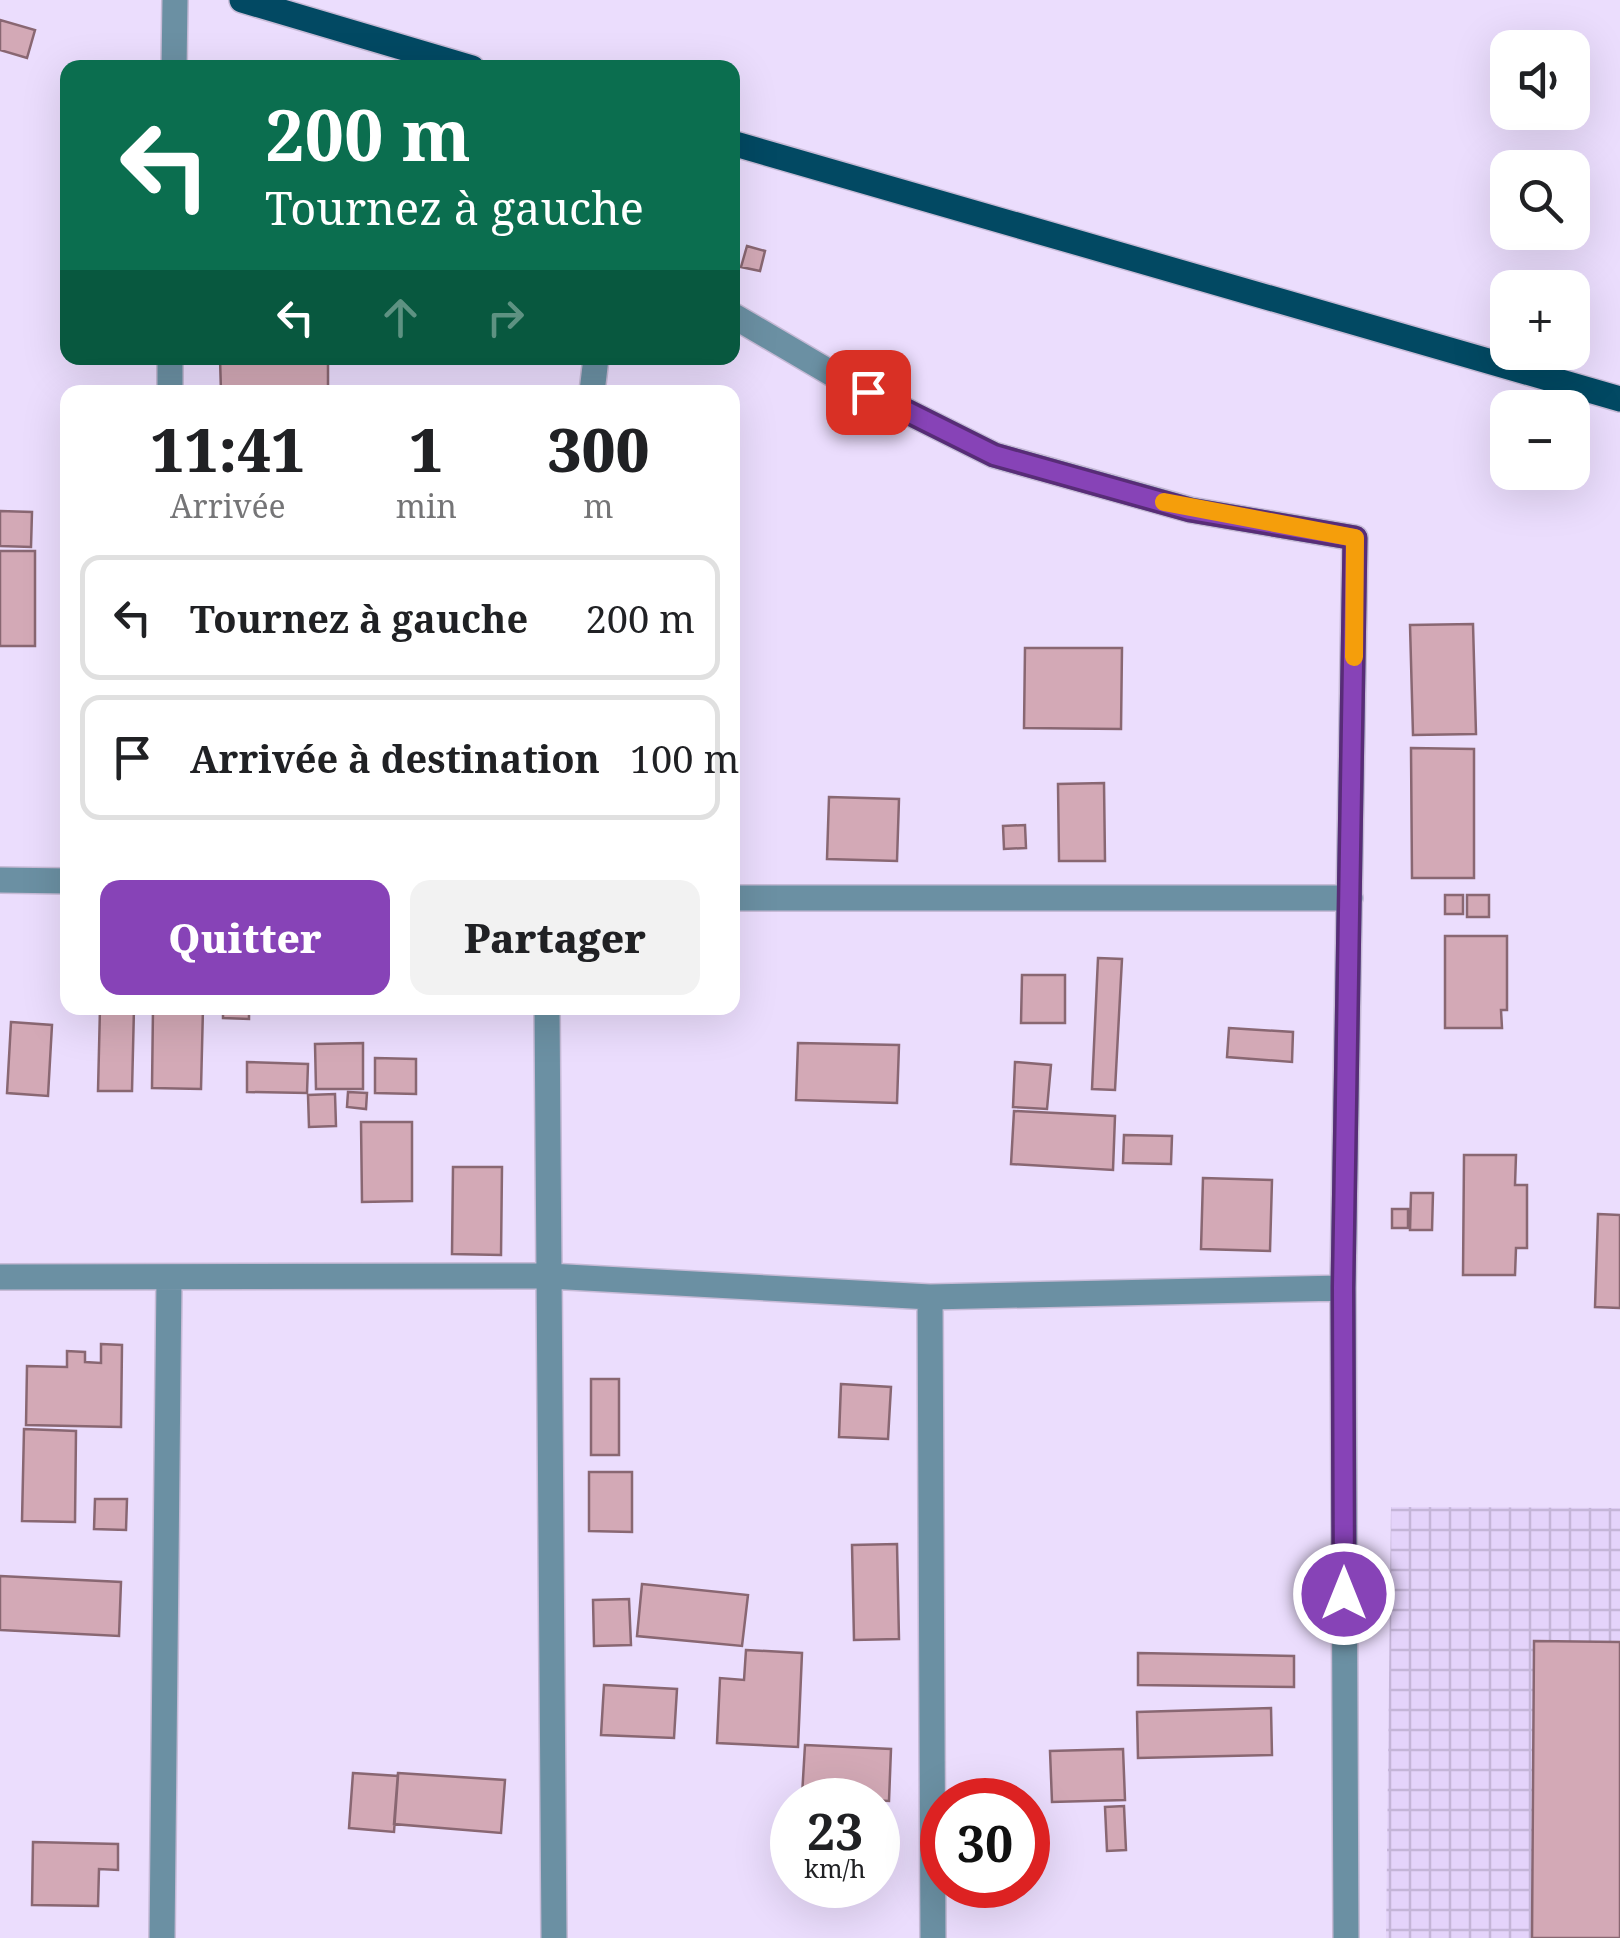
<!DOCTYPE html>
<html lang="fr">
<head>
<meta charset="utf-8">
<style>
  body { margin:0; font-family:"Noto Serif",serif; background:#f2f2f2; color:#202124; height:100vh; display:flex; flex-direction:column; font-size:38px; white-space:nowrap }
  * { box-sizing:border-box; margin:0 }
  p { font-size:32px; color:#757577 }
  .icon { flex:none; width:55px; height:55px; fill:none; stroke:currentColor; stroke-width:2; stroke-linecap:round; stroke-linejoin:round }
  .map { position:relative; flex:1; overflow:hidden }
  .side { position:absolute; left:60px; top:385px; width:680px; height:630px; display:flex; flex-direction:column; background:#fff; border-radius:20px; box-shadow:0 10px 40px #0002 }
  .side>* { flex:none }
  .banner { position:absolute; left:60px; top:60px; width:680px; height:305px; border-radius:20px; box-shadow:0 10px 40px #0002; background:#0b6e4f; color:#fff; overflow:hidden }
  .buttons { position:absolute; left:1490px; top:30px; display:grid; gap:20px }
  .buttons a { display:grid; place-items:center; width:100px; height:100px; border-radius:20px; background:#fff; box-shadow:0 10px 40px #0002; font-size:50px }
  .speed { position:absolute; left:770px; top:1778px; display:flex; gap:20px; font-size:50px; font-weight:700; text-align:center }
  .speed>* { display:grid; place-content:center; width:130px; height:130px; border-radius:50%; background:#fff; box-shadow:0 10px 40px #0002; line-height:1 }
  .speed small { font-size:25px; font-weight:400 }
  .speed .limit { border:15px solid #d22; background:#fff; color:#111 }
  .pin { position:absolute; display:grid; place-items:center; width:85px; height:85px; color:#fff; margin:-42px; border-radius:20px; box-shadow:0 5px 15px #0006 }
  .me { position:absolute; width:110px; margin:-55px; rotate:0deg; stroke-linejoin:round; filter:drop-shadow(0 0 8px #0008) }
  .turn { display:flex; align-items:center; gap:35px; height:210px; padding:0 40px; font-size:45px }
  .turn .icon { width:130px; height:130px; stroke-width:2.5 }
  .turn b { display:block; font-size:70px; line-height:85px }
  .lanes { display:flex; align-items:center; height:95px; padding:0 40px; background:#0003; justify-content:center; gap:50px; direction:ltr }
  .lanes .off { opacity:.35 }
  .eta { display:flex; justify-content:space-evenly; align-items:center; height:170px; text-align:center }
  .eta b { font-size:60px; font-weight:800; line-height:70px }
  .cta { display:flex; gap:20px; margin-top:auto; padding:20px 40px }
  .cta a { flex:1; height:115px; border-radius:20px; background:#8743b7; color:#fff; font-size:40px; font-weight:800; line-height:115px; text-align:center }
  .cta a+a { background:#f2f2f2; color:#202124 }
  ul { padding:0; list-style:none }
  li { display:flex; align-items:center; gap:30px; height:125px; margin:0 20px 15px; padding:0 20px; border:5px solid #e0e0e0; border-radius:20px }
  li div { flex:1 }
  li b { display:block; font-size:38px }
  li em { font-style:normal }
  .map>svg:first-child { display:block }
  .industrial { fill:url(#industrial-grid) }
  .building { fill:#d3a9b6; stroke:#896772; stroke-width:2.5 }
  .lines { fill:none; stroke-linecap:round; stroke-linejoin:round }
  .minor-casing { stroke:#c6bad6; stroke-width:28 }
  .major-casing { stroke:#c6bad6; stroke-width:28 }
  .minor { stroke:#6b90a3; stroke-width:25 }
  .major { stroke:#024963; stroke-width:25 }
  .route-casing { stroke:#582c77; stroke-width:25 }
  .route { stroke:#8743b7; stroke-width:18 }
  .slow { stroke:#f59e0b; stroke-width:18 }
</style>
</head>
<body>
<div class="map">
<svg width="1620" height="1938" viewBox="0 0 1620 1938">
  <defs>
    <pattern id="industrial-grid" width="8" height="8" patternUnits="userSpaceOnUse" patternTransform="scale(2.5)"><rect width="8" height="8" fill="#e4d3fa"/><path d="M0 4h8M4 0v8" fill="none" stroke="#c4b5d7"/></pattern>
  </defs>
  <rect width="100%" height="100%" fill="#ebddfd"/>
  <path class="industrial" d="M1391,1507L1620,1508V1938H1386Z"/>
  <path class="building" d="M0,20L35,30L27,58L0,50Z
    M747,246L765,251L760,271L741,267Z
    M220,358H328V392H221Z
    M0,511L32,512L31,547L0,546Z
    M0,551H35V646H0Z
    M1473,624L1476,734L1413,735L1410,625Z
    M1025,648H1122L1121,729L1024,728Z
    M1411,748L1474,749V878H1412Z
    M1104,783L1105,861H1059L1058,784Z
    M829,797L899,799L897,861L827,859Z
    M1025,825L1026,848L1004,849L1003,826Z
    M1445,895H1463V914H1445Z
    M1467,895H1489V917H1467Z
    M1445,936H1507V1010H1501L1502,1028H1445Z
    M1098,958L1122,959L1115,1090L1092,1089Z
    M1022,975H1065V1023H1021Z
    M100,1008H134L132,1091H98Z
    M153,1008H203L201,1089L152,1088Z
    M211,1008H278V1012L249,1011V1019L223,1018V1010Z
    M11,1022L52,1025L48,1096L7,1093Z
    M1229,1028L1293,1032L1292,1062L1227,1057Z
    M363,1043V1089H316L315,1044Z
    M798,1043L899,1045L897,1103L796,1100Z
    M375,1058L416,1059V1094L375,1093Z
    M247,1062L308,1064L307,1093L247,1092Z
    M1015,1062L1051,1065L1047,1109L1013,1107Z
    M348,1092L367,1093L366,1109L347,1107Z
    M335,1094L336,1126L309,1127L308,1095Z
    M1014,1111L1115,1116L1113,1170L1011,1164Z
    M361,1122H412V1201L362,1202Z
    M1124,1135L1172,1136L1171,1164L1123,1163Z
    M1464,1155H1516L1515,1185H1527V1248H1516L1515,1275H1463Z
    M453,1167H502L501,1255L452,1254Z
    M1203,1178L1272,1180L1270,1251L1201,1249Z
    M1411,1193H1433L1432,1230H1410Z
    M1392,1209H1408V1228H1392Z
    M1598,1214L1620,1215V1308L1595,1307Z
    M101,1344L122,1345L121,1427L26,1425L27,1366L67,1367V1351L85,1352V1362L101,1363Z
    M591,1379H619V1455H591Z
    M841,1384L891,1387L888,1439L839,1437Z
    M24,1429L76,1431L75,1522L22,1521Z
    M589,1472H632V1532L589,1531Z
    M95,1499H127L126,1530L94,1529Z
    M897,1544L899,1639L854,1640L852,1545Z
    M0,1576L121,1582L119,1636L0,1630Z
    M642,1584L748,1595L742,1646L637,1636Z
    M629,1599L631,1645L594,1646L593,1600Z
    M1534,1641L1620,1642V1938H1532Z
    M746,1650L802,1653L798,1747L717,1743L720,1678L744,1680Z
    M1138,1653L1294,1656V1687L1138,1685Z
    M604,1685L677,1689L674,1738L601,1735Z
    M1271,1708L1272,1755L1138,1758L1137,1712Z
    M805,1745L891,1749L889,1801L802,1796Z
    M1123,1749L1125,1800L1052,1802L1050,1751Z
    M353,1773L398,1776L394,1832L349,1828Z
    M398,1773L505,1780L501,1833L394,1824Z
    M1124,1806L1126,1850L1107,1851L1105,1807Z
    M33,1842L118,1844V1870L99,1869L98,1906L32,1905Z"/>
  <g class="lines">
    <g class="minor-casing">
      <path id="minor" d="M174,68L175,0
        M732,315L836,376L994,455L1191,510L1355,538L1343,1288L1346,1938
        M170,392V358
        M592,392L596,358
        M0,880L68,881
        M732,898H1350
        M547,1008L554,1938
        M0,1277L549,1276L930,1297L1343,1288
        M930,1297L933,1938
        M162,1938L169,1280"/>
    </g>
    <g class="major-casing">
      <path id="major" d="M242,0L472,68
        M732,143L1620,399"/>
    </g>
    <use href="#minor" class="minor"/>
    <use href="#major" class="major"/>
  </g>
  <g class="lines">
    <g class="route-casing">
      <path id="route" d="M868,392L994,455L1190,510L1355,538L1343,1288L1344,1594"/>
    </g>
    <use href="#route" class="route"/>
    <path class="slow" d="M1164,502L1355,538L1354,657"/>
  </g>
</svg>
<div class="buttons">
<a><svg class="icon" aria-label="sound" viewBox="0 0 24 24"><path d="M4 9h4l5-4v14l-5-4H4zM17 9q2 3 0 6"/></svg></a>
<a><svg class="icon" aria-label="search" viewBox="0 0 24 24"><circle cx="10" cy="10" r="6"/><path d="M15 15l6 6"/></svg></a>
<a>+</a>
<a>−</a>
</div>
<div class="speed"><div>23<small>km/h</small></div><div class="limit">30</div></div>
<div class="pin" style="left:868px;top:392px;background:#d93025"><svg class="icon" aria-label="arrive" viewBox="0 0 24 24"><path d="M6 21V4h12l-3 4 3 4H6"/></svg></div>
<svg class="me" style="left:1344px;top:1594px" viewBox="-20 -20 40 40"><circle r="17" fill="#8743b7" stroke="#fff" stroke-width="3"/><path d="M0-11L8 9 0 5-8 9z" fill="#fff"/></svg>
<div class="banner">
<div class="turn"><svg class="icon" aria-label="left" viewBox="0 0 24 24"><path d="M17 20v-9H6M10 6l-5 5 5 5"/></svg><div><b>200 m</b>Tournez à gauche</div></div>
<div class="lanes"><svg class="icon" aria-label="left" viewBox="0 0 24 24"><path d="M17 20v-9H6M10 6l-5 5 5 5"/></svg><svg class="icon off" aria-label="ahead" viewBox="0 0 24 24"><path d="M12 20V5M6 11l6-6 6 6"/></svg><svg class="icon off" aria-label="right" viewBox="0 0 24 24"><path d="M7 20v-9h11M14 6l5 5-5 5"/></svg></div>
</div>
<section class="side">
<div class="eta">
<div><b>11:41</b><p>Arrivée</p></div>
<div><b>1</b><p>min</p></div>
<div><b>300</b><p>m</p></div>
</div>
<ul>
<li><svg class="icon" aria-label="left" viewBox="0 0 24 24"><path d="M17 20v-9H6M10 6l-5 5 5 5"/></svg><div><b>Tournez à gauche</b></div><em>200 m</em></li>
<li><svg class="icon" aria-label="arrive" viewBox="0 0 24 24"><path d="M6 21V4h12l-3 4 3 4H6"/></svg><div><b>Arrivée à destination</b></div><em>100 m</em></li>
</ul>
<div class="cta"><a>Quitter</a><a>Partager</a></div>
</section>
</div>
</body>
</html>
